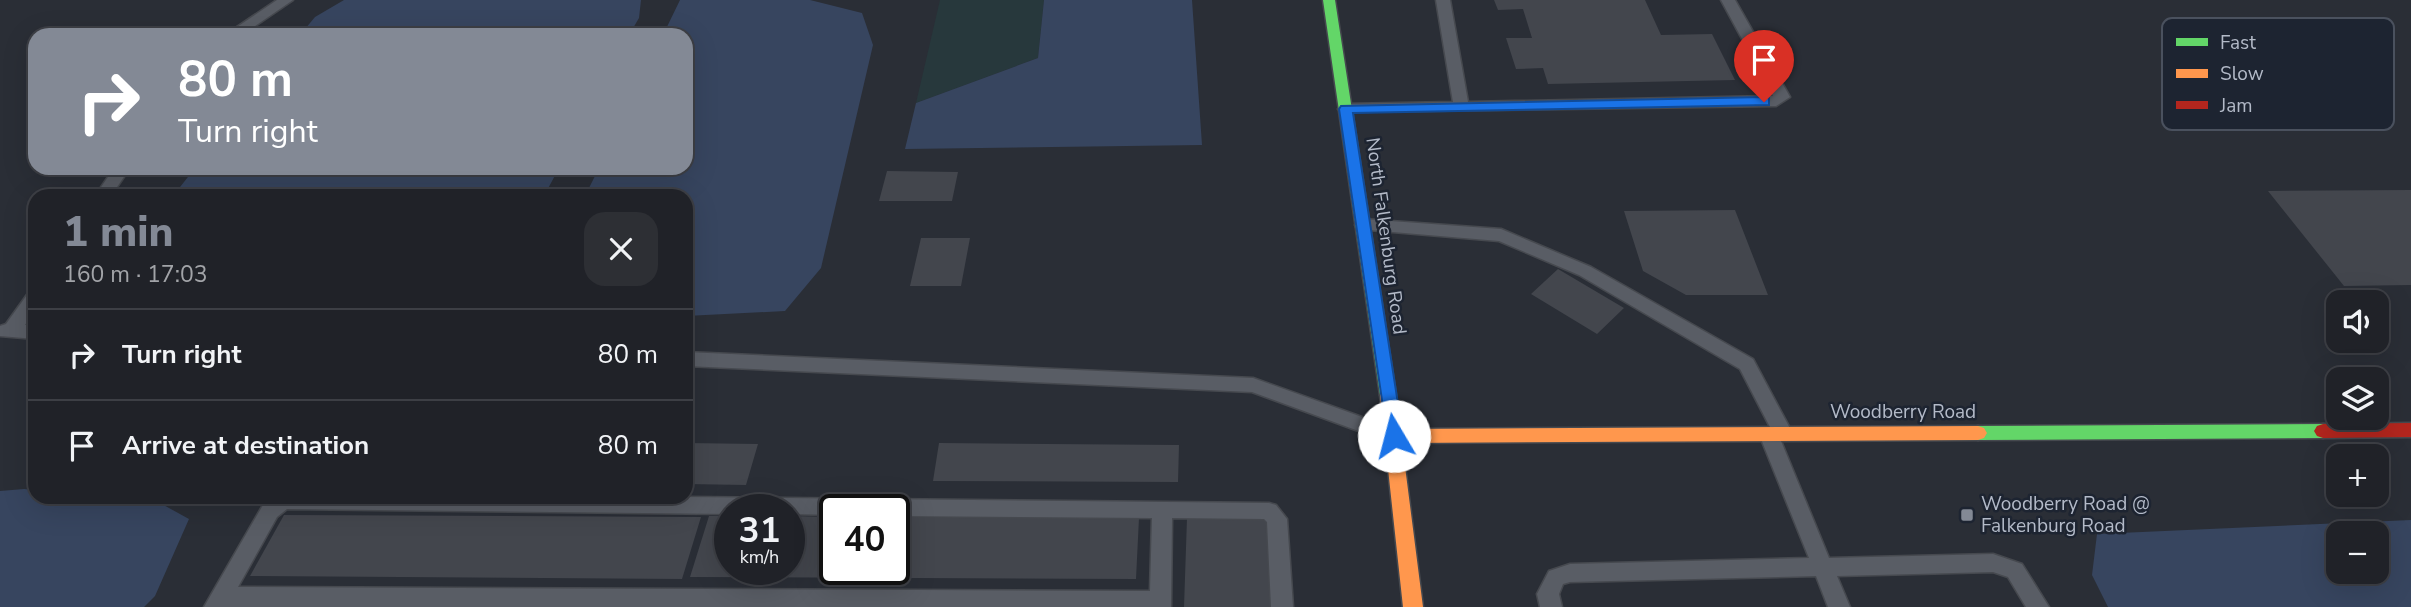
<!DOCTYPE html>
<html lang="en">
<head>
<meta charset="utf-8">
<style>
  body { margin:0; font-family:"Nunito Sans",sans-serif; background:#2d2f34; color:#f1f3f6; height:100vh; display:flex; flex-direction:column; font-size:26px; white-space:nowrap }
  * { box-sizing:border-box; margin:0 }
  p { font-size:23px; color:#a2a4a8 }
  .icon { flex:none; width:38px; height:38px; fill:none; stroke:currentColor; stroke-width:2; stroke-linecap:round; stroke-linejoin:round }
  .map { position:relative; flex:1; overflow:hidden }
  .details { position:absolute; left:28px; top:189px; width:665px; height:315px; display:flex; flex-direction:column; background:#202228; border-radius:21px; box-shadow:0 7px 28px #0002,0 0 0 2px #3d3f45 }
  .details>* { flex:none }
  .top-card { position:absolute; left:28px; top:28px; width:665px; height:147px; border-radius:21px; box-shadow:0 7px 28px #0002,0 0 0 2px #3d3f45; background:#838995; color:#fff; overflow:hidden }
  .tools { position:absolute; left:2326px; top:290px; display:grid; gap:14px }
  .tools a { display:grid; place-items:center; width:63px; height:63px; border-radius:14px; background:#202228; box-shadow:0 7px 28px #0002,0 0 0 2px #3d3f45; font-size:35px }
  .speed { position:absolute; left:714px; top:494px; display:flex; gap:14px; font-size:35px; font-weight:700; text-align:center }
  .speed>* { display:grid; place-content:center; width:91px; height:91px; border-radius:50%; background:#202228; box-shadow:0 7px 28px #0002,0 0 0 2px #3d3f45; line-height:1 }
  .speed small { font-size:18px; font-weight:400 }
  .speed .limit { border:4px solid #111; border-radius:10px; background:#fff; color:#111 }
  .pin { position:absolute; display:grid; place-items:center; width:60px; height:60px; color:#fff; margin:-72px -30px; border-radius:50% 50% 50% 0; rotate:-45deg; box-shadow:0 0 7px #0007 }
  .pin .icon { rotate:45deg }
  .me { position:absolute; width:77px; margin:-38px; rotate:352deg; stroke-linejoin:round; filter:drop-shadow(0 0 5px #0008) }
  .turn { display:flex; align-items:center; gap:24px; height:147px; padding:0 35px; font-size:32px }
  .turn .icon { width:91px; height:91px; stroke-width:2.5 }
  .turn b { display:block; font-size:49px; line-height:60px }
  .round { display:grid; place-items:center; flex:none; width:74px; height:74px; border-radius:21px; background:#2d2f34 }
  .summary { display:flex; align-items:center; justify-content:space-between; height:119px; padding:0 35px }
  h1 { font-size:42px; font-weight:800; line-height:52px; color:#838995 }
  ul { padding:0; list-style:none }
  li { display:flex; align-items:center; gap:21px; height:91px; padding:0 35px; border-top:2px solid #3d3f45 }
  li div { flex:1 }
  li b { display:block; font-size:26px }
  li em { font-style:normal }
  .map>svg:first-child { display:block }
  .green { fill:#27383c }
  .water { fill:#37455f; fill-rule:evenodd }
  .building { fill:#43464d }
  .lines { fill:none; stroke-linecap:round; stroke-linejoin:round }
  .lane-casing { stroke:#46494f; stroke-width:3 }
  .fast-casing { stroke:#46494f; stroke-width:3 }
  .slow-casing { stroke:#46494f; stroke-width:3 }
  .jam-casing { stroke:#46494f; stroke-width:3 }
  .lane { fill:#595d65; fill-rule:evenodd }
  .fast { fill:#63d668; fill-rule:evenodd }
  .slow { fill:#ff974d; fill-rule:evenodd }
  .jam { fill:#b3261e; fill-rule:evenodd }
  .route { fill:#1a73e8; stroke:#114b97; stroke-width:2 }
  .poi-dot { fill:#838995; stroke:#1d2431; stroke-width:2.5 }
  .labels { text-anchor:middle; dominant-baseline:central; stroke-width:5; stroke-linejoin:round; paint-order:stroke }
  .street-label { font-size:19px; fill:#b3bac8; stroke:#1d2431 }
  .poi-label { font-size:19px; fill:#b3bac8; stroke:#1d2431; text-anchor:start }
  .key { fill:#1d2431; stroke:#4a515e; stroke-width:2 }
  .key-label { font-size:19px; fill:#b3bac8 }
</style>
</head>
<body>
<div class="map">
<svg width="2411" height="607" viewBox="0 0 2411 607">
  <rect width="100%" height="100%" fill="#2a2e36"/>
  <path class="green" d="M940,0H1044L1038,58L916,103Z"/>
  <path class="water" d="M344,0H641L639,18L629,35H300L315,17Z
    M680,0H810L862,13L873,45L821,268L785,311L686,316V196H585L599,168H686V35H663Z
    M1044,0H1192L1202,145L905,149L916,103L1038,58Z
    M195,168H559L544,196H173Z
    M24,489L35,490V497H149L189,519L155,596L144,607H0V491Z
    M2411,520V607H2108L2092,575L2097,534ZM2338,534H2376V572H2338Z"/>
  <path class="building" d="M1494,0H1645L1661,35L1712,34L1735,80L1548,84L1543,68L1516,69L1506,38H1532L1523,9L1498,10Z
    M887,171L958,172L952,201H879Z
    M2411,190V285L2344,286L2268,191Z
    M1735,210L1768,295H1686L1643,271L1624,211Z
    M921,238H970L961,286H910Z
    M1558,269L1624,308L1597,334L1531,294Z
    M686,443L758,444L746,485L686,484Z
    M939,443L1179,445L1178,482L933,481Z
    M284,515L701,517L682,579L250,576Z
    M709,516H730V569H789V516L835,517V569H894V517L1139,518L1136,579L690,577Z
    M1187,518L1272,519L1273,607H1184Z"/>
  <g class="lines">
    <g class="lane-casing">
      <path id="lane" d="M277,0H293L242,35H225Z
        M1436,0H1450L1468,102L1773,96L1721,0H1735L1790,97L1776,106L1341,112L1338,109L1341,106L1346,104L1453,102Z
        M114,168H130L111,196H95Z
        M1363,219L1501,229L1591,267L1753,359L1793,434L1790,439L1781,441L1829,558L1993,554L2022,564L2049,607H2026L2008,577L1993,572L1837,576L1850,607H1828L1816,576L1570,582L1563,584L1559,594L1562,607H1540L1537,594L1549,571L1570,564L1809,558L1759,434L1762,429L1770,427L1740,369L1579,275L1499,241L1357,229L1355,225Z
        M35,290V310L25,325H35V339L0,336V326L6,324L29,292Z
        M686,352L1253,378L1401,431L1404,436L1401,441L1394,444L1252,392L686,366Z
        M274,497H686L1269,503L1276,505L1287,519L1293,607H1271L1267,522L1264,519L1172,518L1171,607H204L263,505ZM287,509L730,514V509H789V514L835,515V509H894V516L1152,518L1150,591L238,587L277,517Z"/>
    </g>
    <g class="fast-casing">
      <path id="fast" d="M1323,0H1335L1396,395L1394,400H1382L1380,395Z
        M2323,424L2329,426L2332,431L2329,436L2323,438L1978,440L1972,438L1969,433L1972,428L1978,426Z"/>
    </g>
    <g class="slow-casing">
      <path id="slow" d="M1388,388L1394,390L1396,395L1401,429L1978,426L1984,428L1987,433L1984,438L1978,440L1402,443L1423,607H1403L1380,395L1382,390Z"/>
    </g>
    <g class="jam-casing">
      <path id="jam" d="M2411,423V437L2323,438L2317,436L2314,431L2317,426L2323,424Z"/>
    </g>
    <use href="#lane" class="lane"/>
    <use href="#fast" class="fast"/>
    <use href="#slow" class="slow"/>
    <use href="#jam" class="jam"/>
  </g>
  <path class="route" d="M1764,97L1769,98V105L1353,113L1403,436L1400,441H1388L1339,109L1341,106Z"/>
  <rect class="poi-dot" x="1960" y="508" width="14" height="14" rx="3.5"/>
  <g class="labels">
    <g class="street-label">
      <text transform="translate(1386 236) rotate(82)">North Falkenburg Road</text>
      <text x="1903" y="412">Woodberry Road</text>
    </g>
    <g class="poi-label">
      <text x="1981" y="504">Woodberry Road @<tspan x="1981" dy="22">Falkenburg Road</tspan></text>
    </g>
  </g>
  <rect x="2162" y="18" width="232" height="112" rx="10" class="key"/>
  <rect x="2176" y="38" width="32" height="8" fill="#63d668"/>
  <rect x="2176" y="69" width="32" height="9" fill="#ff974d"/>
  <rect x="2176" y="101" width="32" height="8" fill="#b3261e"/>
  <g class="key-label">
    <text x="2220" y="49">Fast</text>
    <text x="2220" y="80">Slow</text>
    <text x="2220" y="112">Jam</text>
  </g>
</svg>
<div class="tools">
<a><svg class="icon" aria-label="sound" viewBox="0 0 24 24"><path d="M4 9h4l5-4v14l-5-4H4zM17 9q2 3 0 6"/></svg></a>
<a><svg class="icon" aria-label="layers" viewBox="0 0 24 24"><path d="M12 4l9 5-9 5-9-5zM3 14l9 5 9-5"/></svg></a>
<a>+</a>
<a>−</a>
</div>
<div class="speed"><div>31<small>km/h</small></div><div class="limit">40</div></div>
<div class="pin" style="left:1764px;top:102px;background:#d93025"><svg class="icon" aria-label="arrive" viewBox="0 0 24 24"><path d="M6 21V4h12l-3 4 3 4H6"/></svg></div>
<svg class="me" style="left:1394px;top:436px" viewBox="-20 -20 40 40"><circle r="19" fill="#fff"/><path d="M0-13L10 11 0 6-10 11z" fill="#1a73e8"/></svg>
<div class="top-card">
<div class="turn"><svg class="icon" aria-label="right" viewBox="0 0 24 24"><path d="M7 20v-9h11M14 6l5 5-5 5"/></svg><div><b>80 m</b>Turn right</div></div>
</div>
<section class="details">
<div class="summary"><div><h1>1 min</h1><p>160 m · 17:03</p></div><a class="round"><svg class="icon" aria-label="close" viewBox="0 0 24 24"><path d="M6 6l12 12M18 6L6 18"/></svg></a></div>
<ul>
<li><svg class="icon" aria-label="right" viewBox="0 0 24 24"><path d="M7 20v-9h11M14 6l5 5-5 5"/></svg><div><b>Turn right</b></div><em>80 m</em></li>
<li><svg class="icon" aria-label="arrive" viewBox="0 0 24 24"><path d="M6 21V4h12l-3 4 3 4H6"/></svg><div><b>Arrive at destination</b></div><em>80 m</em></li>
</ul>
</section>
</div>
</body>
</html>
